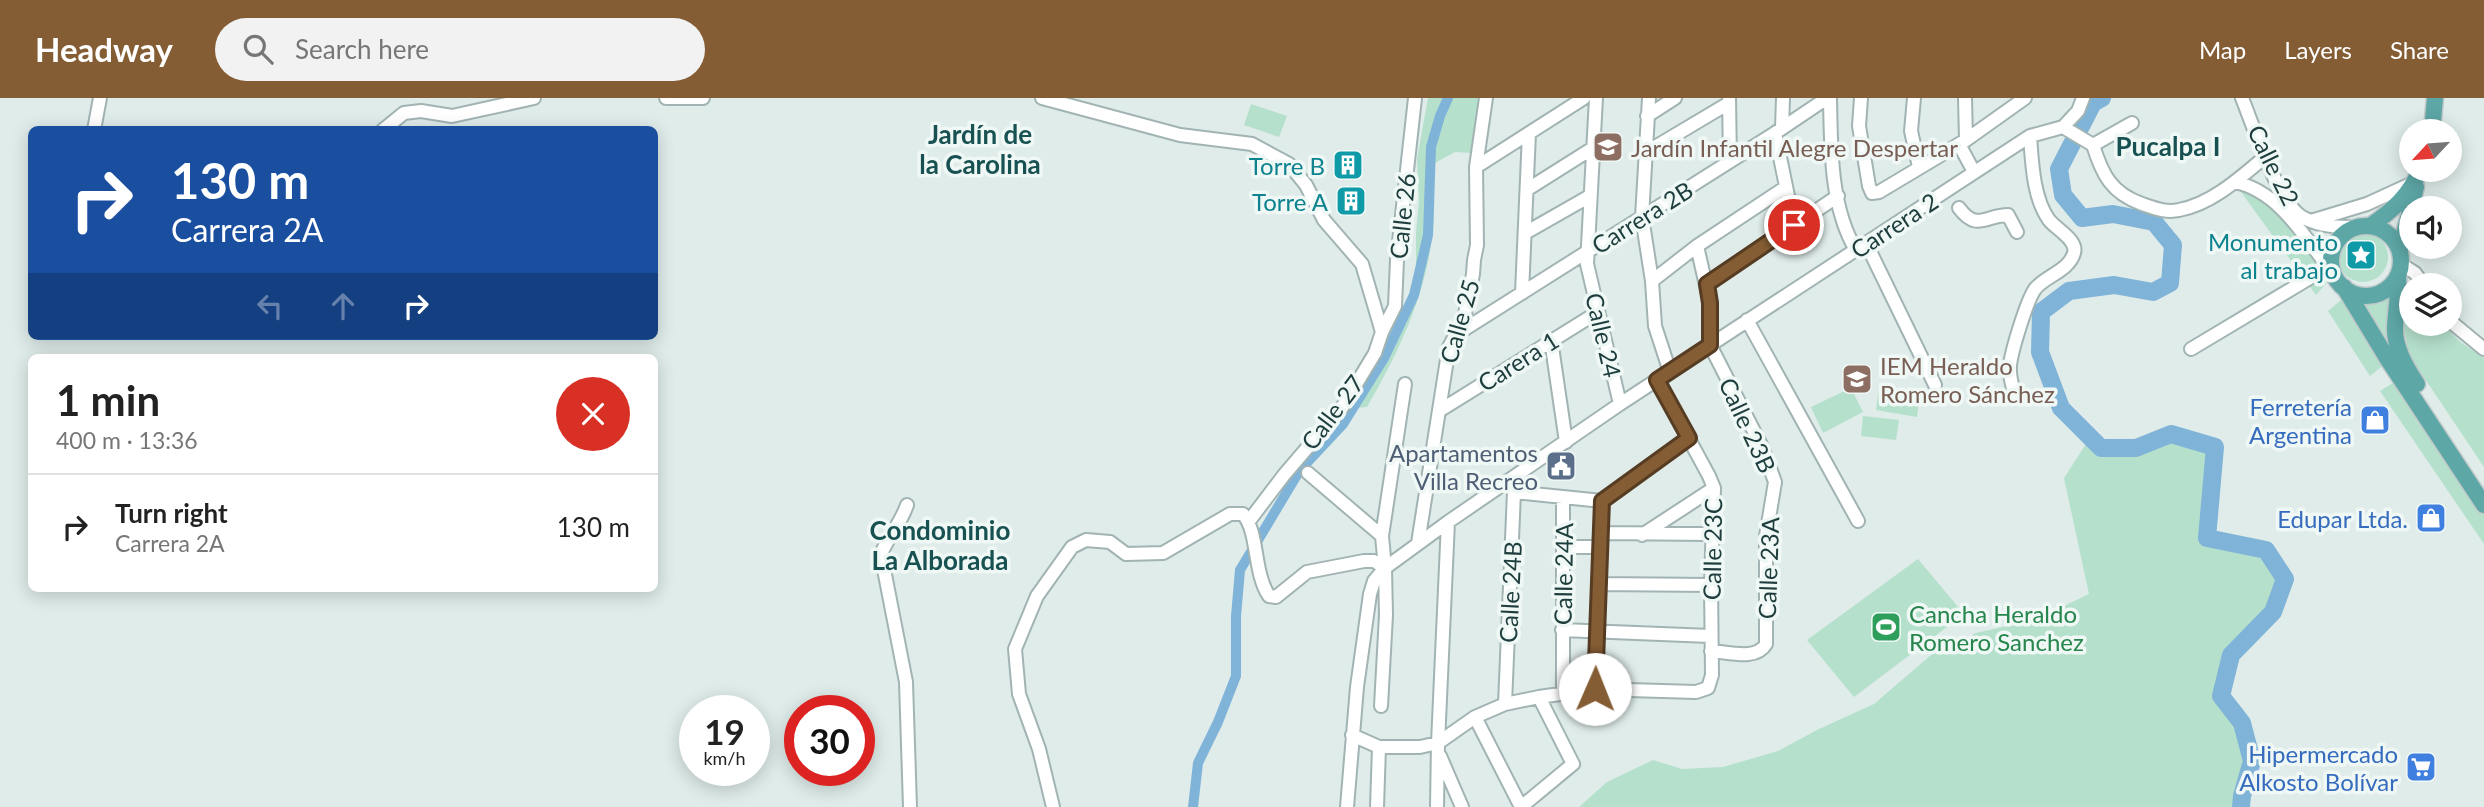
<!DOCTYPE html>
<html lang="en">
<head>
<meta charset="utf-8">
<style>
  body { margin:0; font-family:Lato,sans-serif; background:#f2f2f2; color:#222; height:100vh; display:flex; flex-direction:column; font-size:26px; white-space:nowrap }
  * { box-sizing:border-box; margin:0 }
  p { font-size:23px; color:#767676 }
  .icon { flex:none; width:38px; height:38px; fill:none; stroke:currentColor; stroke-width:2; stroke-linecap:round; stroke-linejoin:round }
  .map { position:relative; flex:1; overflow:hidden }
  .details { position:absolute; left:28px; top:256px; width:630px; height:238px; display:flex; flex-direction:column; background:#fff; border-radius:10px; box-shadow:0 4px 18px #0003 }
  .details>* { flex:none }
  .hud { position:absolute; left:28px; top:28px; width:630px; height:214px; border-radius:10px; box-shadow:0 4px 18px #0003; background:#1a4fa0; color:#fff; overflow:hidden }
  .needle { width:46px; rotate:244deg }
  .tools { position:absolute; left:2399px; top:21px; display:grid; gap:14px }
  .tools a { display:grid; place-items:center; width:63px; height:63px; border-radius:50%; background:#fff; box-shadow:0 4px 18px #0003; font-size:35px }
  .speed { position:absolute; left:679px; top:597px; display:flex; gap:14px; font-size:35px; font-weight:700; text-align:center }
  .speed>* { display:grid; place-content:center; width:91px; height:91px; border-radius:50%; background:#fff; box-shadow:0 4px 18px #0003; line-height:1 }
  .speed small { font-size:18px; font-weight:400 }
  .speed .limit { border:10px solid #d22; background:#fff; color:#111 }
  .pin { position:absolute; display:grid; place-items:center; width:60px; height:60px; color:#fff; margin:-30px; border:4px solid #fff; border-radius:50%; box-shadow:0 2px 7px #0007 }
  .me { position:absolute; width:77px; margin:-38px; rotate:1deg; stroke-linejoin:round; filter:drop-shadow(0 0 5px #0008) }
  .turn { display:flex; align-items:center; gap:24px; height:147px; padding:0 28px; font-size:32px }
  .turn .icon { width:91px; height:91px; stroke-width:2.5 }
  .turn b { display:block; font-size:49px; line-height:60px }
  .lanes { display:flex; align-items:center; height:66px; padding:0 28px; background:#0003; justify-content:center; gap:35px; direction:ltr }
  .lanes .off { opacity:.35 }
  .round { display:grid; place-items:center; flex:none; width:74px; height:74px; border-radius:37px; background:#f2f2f2 }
  .overview { display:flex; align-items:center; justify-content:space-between; height:119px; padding:0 28px }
  h1 { font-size:42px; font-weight:700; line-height:52px }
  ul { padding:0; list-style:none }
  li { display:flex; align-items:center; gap:21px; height:105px; padding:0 28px; border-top:2px solid #e0e0e0 }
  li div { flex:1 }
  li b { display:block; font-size:26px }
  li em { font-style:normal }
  header { display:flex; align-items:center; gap:42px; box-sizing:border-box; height:98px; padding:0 35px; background:#855d34; color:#fff }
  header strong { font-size:33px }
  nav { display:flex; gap:38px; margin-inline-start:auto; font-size:24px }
  .search { width:490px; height:63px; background:#f2f2f2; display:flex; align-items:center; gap:18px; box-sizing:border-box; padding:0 24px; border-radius:38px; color:#767676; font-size:26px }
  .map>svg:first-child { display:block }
  .green { fill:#b5e0cc }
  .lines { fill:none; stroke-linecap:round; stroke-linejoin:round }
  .canal { stroke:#80b3d8; stroke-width:10 }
  .river { stroke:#80b3d8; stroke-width:18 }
  .minor-casing { stroke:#a1b4b3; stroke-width:16 }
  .major-casing { stroke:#c0c9c9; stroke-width:19 }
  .minor { stroke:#fff; stroke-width:12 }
  .major { stroke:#5ea7a7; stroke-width:16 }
  .route-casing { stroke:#563c22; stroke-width:18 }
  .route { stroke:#855d34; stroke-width:12 }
  .labels { text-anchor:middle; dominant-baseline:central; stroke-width:7; stroke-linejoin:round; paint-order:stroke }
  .education-label { font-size:24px; fill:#785e54; stroke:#f0f8f6; text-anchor:start }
  .culture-label { font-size:24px; fill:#0d838f; stroke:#f0f8f6; text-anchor:end }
  .street-label { font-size:24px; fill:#1e3e3e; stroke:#f0f8f6 }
  .shop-label { font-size:24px; fill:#366cbe; stroke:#f0f8f6; text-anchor:end }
  .service-label { font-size:24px; fill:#4e5e75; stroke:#f0f8f6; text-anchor:end }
  .leisure-label { font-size:24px; fill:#27864d; stroke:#f0f8f6; text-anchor:start }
  .neighbourhood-label { font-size:26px; font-weight:bold; fill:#185152; stroke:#f0f8f6 }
</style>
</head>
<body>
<header>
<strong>Headway</strong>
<div class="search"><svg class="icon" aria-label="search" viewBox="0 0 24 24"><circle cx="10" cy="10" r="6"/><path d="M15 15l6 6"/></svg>Search here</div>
<nav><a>Map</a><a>Layers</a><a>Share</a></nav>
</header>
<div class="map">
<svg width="2484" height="709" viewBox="0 0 2484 709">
  <rect width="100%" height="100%" fill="#dfecea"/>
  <path class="green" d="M1428,0H1479L1472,55L1455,54L1433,66C1434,87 1435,110 1433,131C1427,195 1399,254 1367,309L1355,310L1404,219L1416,174V135L1419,103L1417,61Z
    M1251,6L1287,18L1279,39L1244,27Z
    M2238,90L2281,110L2329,182L2316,197Z
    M2338 159a25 25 0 1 1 50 0a25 25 0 1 1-50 0Z
    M2390,195L2392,244L2390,253L2358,200C2370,204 2379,203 2390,195Z
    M2341,202L2385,266L2370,278L2328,213Z
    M2411,202L2412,226H2443L2459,243L2484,260V369L2409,257L2403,227L2407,204Z
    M2393,285L2400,289L2484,416V446L2380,293Z
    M1851,290L1863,314L1823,335L1811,309Z
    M1879,290L1920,297L1917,319L1876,312Z
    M1863,318L1899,322L1896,342L1861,338Z
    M2171,336L2215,349L2207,440L2266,452L2285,481L2270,517L2231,557L2221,598L2242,625L2252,663L2242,698L2241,709H1579L1607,684L1653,662L1682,671L1723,669L1778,653L1817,632L1874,606L1931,557L1976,535L2037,521L2089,496L2064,380L2086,346C2123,355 2138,350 2171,336Z
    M1918,461L1964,516L1854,599L1807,542Z"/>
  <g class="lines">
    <path class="canal" d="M1193,709L1198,665L1218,624L1236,578V518L1240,472L1300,372L1343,326L1384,260L1414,197L1428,137L1431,49L1440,18L1448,0"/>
    <path class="river" d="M2102,0L2093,5L2059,71L2063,97L2082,120L2113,116L2154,124L2173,147L2170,185L2153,194L2114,187L2069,193L2041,214L2040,254L2061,310L2101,350H2136L2171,336L2215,349L2207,440L2266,452L2285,481L2273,514L2231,557L2221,598L2242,625L2252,663L2242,698L2241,709"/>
    <g class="minor-casing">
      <path id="minor" d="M666,0H703
        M1042,0L1180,37L1252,46L1289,66L1306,87L1324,122L1362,166L1382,234L1375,255L1343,308L1284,377L1249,423
        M1596,0L1587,166L1620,306
        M1649,0L1642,119L1652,183L1655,228L1670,274
        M1729,0L1730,63
        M1830,0C1831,49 1830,109 1856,152
        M1861,0L1859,28L1869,88L1872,95L1879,94L1966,42L2025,0
        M1914,0L1911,33L1919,69
        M1965,0L1966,42
        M2242,0C2253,27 2279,108 2304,120C2321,129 2338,129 2357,129
        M1647,18L1675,0
        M2063,29L2078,13L2083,0
        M1782,30L1783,0
        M94,32L100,0
        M383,32L404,15L421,13L452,18L534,0
        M1775,35L1794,127
        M1959,46L1974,74
        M2093,47L2132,25
        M1645,55L1729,5
        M1476,69L1584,0
        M2235,84C2282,94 2307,144 2336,179
        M1528,91L1593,50
        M1959,110C1977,134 1986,117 2008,117L2017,134
        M2311,123L2367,106L2415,84
        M1525,135L1590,98
        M1866,145L1935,287
        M1697,148L1710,205V247L1763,351L1775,384L1766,438V546C1756,563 1729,554 1711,553
        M2401,166L2415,175L2424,187
        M1652,183L1697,148L1786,89
        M1707,186L1838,98
        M1522,195L1529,35
        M1747,222L1858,423
        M2450,223L2484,251
        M1382,234L1395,208L1397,162L1415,0
        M1457,236L1775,35L1827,0
        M1551,242L1566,344
        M2191,251L2328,169
        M2014,295C2012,286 2009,277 2010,268C2011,254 2027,202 2035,191C2045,178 2069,173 2074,155C2078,142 2056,131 2049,122C2033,100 2032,64 2030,38
        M1439,313L1598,214
        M1308,375L1382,438
        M1514,394L1602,403L1689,340
        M907,407C901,425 888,439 881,456L906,584L910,709
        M1602,435L1711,436
        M1642,437L1714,390
        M1418,445L1449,249L1464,221L1473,176L1474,162L1477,147L1476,69L1486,0
        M1563,449H1601
        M1599,486L1711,487
        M1562,532L1710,538
        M1595,591L1602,403
        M1563,596V399
        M1505,606L1514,394L1511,382
        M1381,608L1386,517L1385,470L1382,438L1405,286
        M1475,619L1521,709
        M1352,637L1379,649H1420L1438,645L1475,619L1505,606L1539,599L1595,591L1696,594L1708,590L1712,577L1711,487L1714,390L1709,378L1657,282
        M1440,658L1462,709
        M1053,709L1039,651L1019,596L1015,551L1037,498L1072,449L1086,442L1110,444L1126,456L1163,455L1230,416H1243C1259,435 1253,474 1269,498L1276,499L1307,474L1364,463H1374L1385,470
        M1347,709L1357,589L1370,496L1374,483L1385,470L1448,424L1620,306L2030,38L2063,29L2093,47C2102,76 2111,95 2142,106C2154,110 2166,115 2179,112C2212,106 2241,79 2266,58
        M1377,709L1379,649
        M1437,709L1438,645L1448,424
        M1521,709L1573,666L1539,599"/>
    </g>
    <g class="major-casing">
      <path id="major" d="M2432,33L2435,0
        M2370,128C2392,113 2410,97 2420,72
        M2331 163a35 35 0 1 1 70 0a35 35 0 1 1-70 0Z
        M2400,152L2416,89
        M2398,178C2399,196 2396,211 2395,229C2394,249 2406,269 2417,286
        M2344,189L2387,260L2484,407"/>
    </g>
    <use href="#minor" class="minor"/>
    <use href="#major" class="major"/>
  </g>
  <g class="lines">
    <g class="route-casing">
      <path id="route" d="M1595,591L1602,403L1689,340L1657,282L1710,247V205L1707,186L1794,127"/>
    </g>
    <use href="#route" class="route"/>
  </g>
  <defs>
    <g id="school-square" transform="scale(1.575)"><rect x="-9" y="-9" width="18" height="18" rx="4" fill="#8d6e63" stroke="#f0f8f6"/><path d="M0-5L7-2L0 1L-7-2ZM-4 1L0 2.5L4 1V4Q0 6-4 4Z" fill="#fff"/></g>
    <g id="building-square" transform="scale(1.575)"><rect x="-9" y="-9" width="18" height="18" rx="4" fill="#0f9aa8" stroke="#f0f8f6"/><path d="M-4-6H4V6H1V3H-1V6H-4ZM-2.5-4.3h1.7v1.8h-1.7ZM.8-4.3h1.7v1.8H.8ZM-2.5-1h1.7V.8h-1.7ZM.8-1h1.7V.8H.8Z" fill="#fff"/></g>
    <g id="sight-square" transform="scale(1.575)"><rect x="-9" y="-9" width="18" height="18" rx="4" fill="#0f9aa8" stroke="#f0f8f6"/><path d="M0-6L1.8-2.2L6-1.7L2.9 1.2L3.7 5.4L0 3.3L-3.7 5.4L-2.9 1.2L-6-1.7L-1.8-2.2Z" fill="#fff"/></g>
    <g id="shop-square" transform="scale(1.575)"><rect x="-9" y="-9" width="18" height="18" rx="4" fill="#3f7fe0" stroke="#f0f8f6"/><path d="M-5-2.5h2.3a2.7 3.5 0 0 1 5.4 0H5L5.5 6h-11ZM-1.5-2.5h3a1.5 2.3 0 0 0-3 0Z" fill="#fff"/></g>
    <g id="civic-square" transform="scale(1.575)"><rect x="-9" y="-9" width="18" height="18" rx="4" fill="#5c6f8a" stroke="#f0f8f6"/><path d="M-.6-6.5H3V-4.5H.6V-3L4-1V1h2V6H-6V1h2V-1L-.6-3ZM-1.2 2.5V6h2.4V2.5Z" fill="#fff"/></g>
    <g id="stadium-square" transform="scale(1.575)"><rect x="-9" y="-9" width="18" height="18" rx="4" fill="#2e9e5b" stroke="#f0f8f6"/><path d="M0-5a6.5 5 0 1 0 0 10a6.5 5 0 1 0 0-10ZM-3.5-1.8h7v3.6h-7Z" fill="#fff"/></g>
    <g id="supermarket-square" transform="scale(1.575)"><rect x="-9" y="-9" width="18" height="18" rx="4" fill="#3f7fe0" stroke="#f0f8f6"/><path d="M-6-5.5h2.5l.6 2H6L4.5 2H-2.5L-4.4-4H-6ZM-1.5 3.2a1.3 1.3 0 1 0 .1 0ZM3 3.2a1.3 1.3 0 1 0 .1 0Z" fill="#fff"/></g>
  </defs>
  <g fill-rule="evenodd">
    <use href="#school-square" x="1608" y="49"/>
    <use href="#building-square" x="1348" y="67"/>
    <use href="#building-square" x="1351" y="103"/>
    <use href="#sight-square" x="2361" y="157"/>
    <use href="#school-square" x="1857" y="281"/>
    <use href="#shop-square" x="2375" y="322"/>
    <use href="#civic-square" x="1561" y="368"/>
    <use href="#shop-square" x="2431" y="420"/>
    <use href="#stadium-square" x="1886" y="529"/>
    <use href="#supermarket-square" x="2421" y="669"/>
  </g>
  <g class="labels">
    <g class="education-label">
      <text x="1631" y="49">Jardín Infantil Alegre Despertar</text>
      <text x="1880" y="267">IEM Heraldo<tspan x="1880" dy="28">Romero Sánchez</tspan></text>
    </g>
    <g class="culture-label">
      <text x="1325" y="67">Torre B</text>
      <text x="1328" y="103">Torre A</text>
      <text x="2338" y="143">Monumento<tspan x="2338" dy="28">al trabajo</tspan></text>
    </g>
    <g class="street-label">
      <text transform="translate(2274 67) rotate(64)">Calle 22</text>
      <text transform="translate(1402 118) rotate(-84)">Calle 26</text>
      <text transform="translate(1642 119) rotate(-32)">Carrera 2B</text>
      <text transform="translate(1894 127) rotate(-33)">Carrera 2</text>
      <text transform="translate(1459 223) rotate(-74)">Calle 25</text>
      <text transform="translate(1604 237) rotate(77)">Calle 24</text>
      <text transform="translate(1518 263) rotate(-32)">Carera 1</text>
      <text transform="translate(1332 314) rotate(-53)">Calle 27</text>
      <text transform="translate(1748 327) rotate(65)">Calle 23B</text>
      <text transform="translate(1712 451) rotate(-89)">Calle 23C</text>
      <text transform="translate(1768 470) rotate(-88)">Calle 23A</text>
      <text transform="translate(1563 476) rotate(-89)">Calle 24A</text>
      <text transform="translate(1510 494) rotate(-87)">Calle 24B</text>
    </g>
    <g class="shop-label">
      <text x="2352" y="308">Ferretería<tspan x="2352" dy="28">Argentina</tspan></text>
      <text x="2408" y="420">Edupar Ltda.</text>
      <text x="2398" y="655">Hipermercado<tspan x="2398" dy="28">Alkosto Bolívar</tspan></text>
    </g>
    <g class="service-label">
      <text x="1538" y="354">Apartamentos<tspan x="1538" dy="28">Villa Recreo</tspan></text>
    </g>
    <g class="leisure-label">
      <text x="1909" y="515">Cancha Heraldo<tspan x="1909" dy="28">Romero Sanchez</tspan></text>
    </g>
    <g class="neighbourhood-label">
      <text x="980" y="36">Jardín de<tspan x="980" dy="30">la Carolina</tspan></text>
      <text x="2168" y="48">Pucalpa I</text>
      <text x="940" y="432">Condominio<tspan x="940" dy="30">La Alborada</tspan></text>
    </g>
  </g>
</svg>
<div class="tools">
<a><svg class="needle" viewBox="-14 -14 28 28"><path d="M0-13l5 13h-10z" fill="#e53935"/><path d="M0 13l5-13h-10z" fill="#767676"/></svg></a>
<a><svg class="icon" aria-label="sound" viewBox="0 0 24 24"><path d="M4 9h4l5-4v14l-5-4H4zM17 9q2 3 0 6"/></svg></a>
<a><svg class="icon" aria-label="layers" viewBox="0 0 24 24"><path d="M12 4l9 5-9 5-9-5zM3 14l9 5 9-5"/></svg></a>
</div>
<div class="speed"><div>19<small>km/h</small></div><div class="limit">30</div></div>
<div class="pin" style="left:1794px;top:127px;background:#d93025"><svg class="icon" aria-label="arrive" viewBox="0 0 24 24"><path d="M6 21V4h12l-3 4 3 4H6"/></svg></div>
<svg class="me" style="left:1595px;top:591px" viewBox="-20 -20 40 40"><circle r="19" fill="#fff"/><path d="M0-13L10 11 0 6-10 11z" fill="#855d34"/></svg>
<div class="hud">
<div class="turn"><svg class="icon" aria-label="right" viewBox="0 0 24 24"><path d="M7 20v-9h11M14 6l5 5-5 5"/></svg><div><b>130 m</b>Carrera 2A</div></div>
<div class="lanes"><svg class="icon off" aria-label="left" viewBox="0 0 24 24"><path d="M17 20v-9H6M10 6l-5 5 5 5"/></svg><svg class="icon off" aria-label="ahead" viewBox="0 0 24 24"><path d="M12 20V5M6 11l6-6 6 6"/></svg><svg class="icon" aria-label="right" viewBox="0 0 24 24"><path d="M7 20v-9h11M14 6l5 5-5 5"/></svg></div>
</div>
<section class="details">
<div class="overview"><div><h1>1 min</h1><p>400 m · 13:36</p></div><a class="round" style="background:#d93025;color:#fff"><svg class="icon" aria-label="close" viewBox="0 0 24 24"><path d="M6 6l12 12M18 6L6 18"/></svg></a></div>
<ul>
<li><svg class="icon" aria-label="right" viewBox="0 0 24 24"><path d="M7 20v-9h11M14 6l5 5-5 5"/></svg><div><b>Turn right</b><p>Carrera 2A</p></div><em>130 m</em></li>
</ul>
</section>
</div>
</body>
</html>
